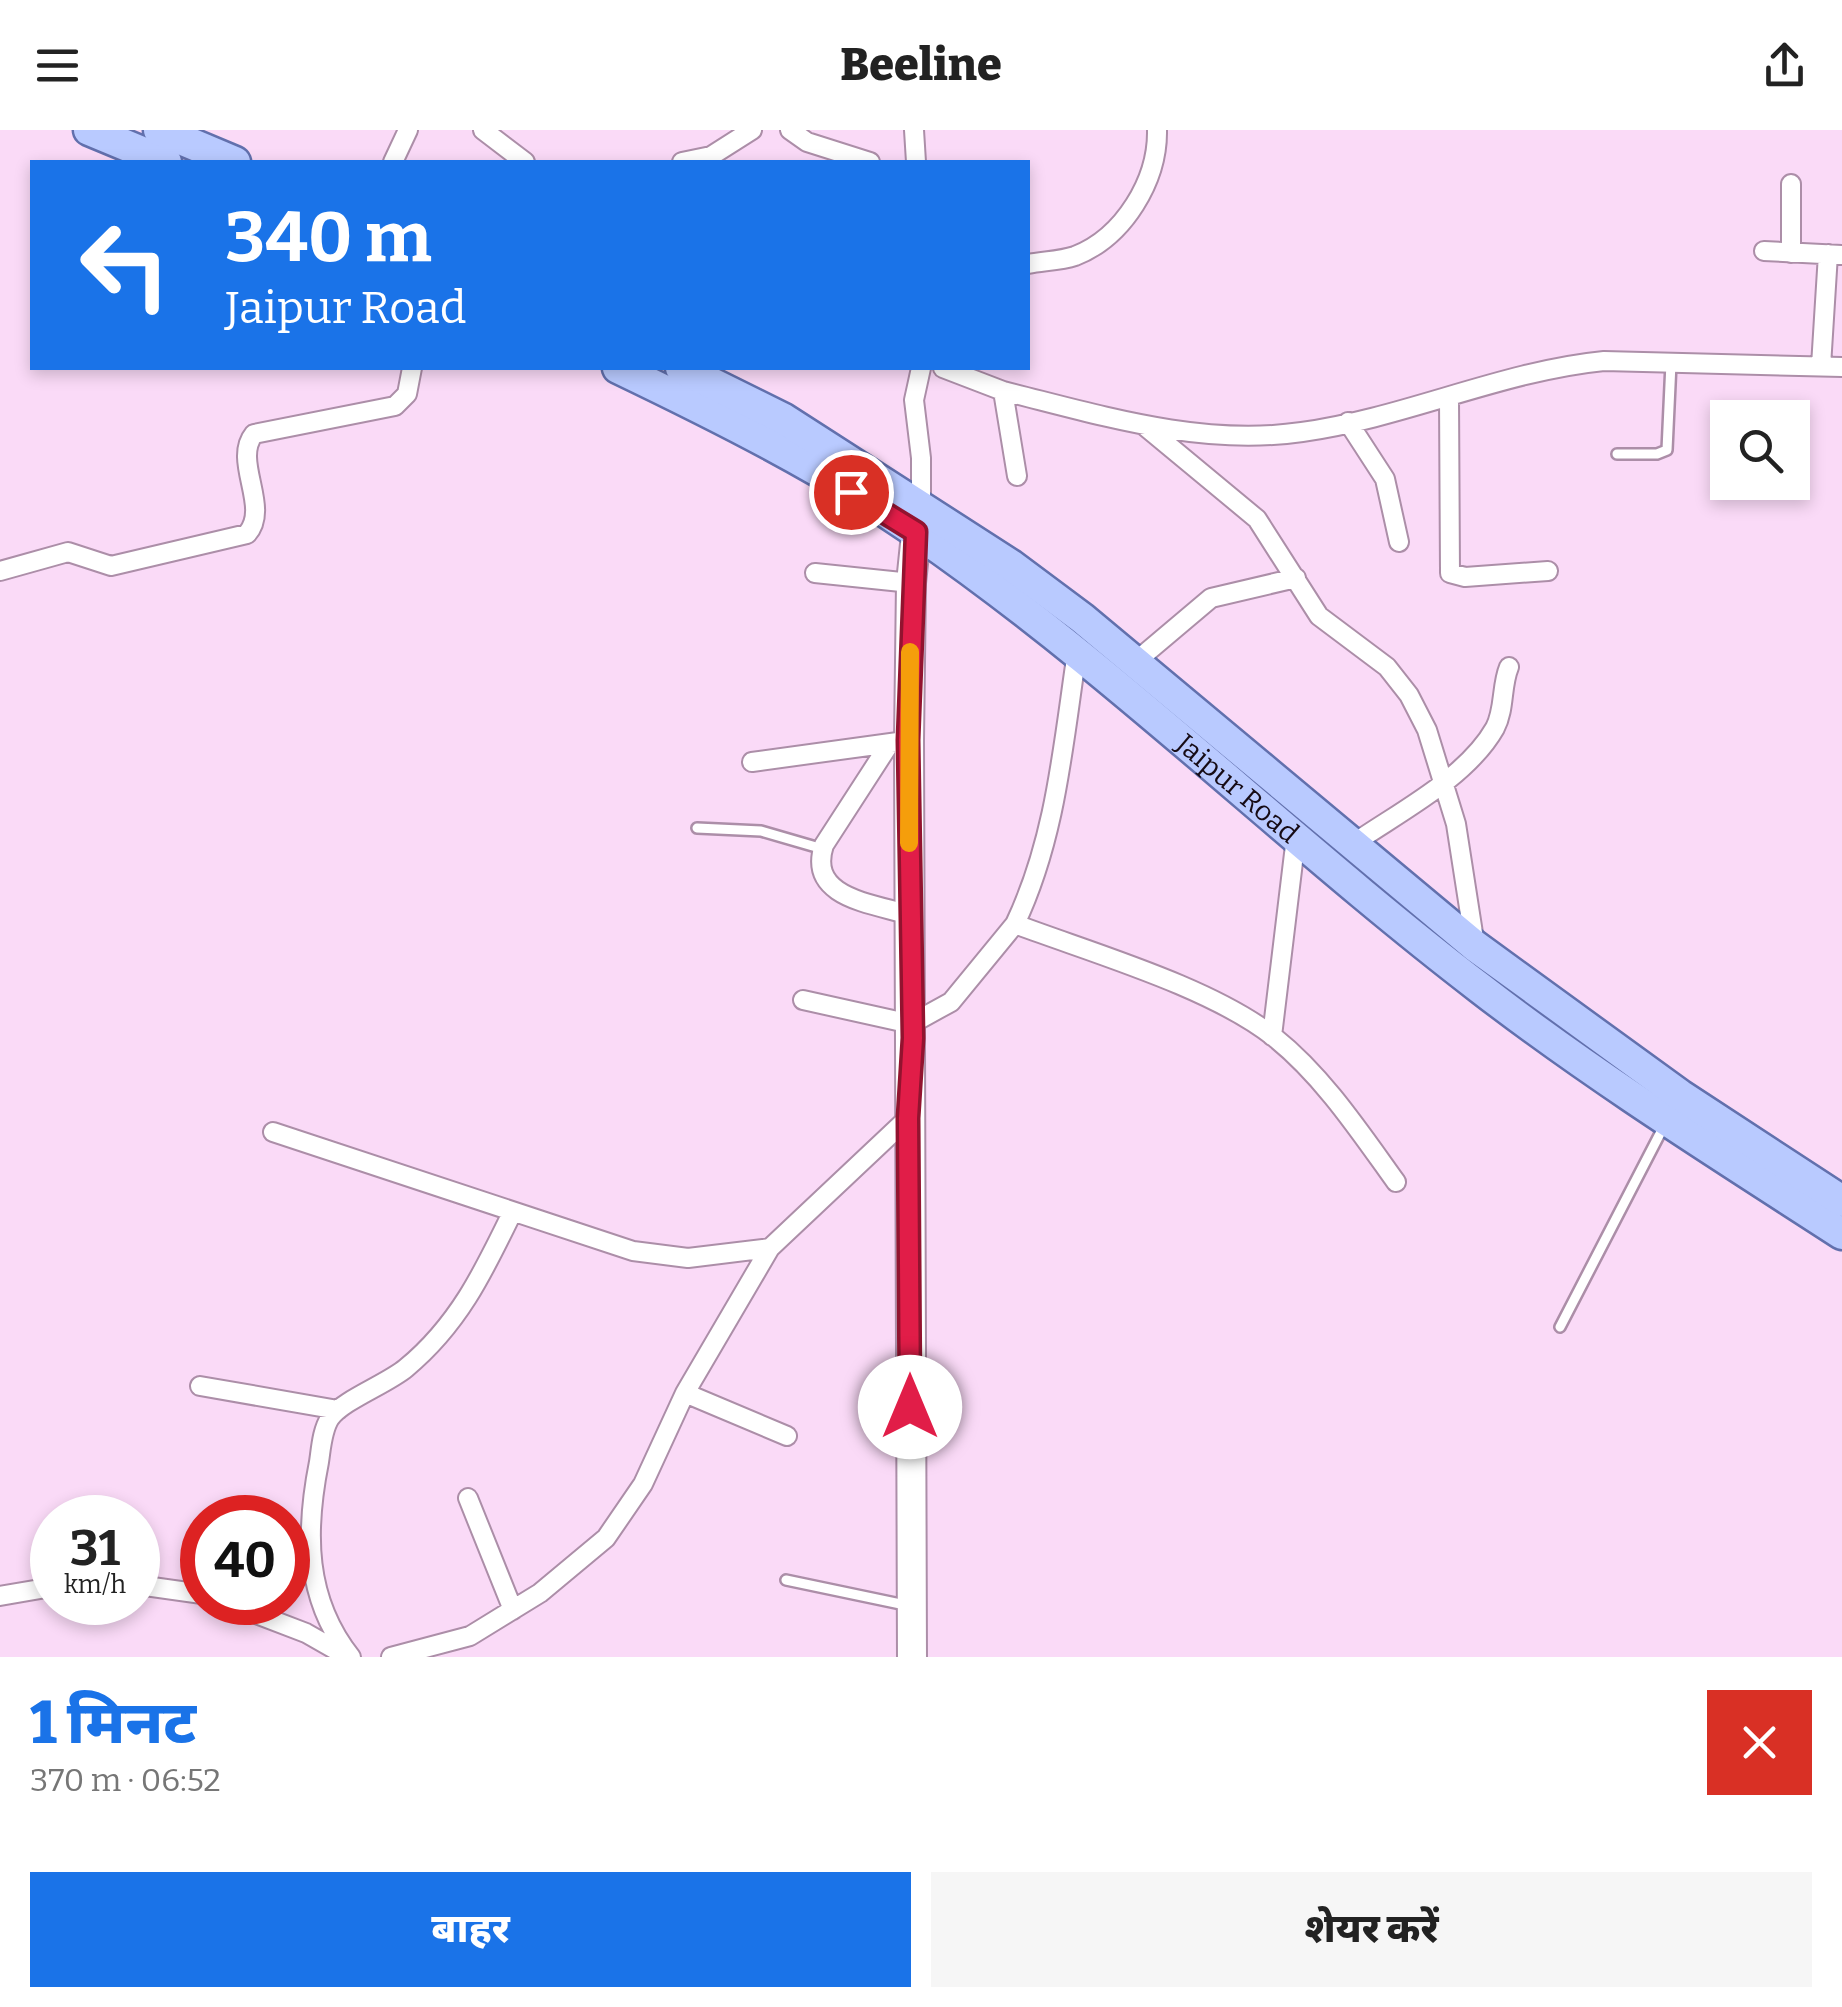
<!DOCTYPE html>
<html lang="hi">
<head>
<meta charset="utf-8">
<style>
  body { margin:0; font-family:Bitter,"Noto Sans Devanagari",serif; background:#f6f6f6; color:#222; height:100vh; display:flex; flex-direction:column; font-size:38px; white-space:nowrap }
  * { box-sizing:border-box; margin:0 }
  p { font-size:32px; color:#767676 }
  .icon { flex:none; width:55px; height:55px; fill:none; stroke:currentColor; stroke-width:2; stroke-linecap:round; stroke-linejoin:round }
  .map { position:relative; height:1527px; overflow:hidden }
  .sheet { display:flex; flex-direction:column; background:#fff; flex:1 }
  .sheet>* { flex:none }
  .guide { position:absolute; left:30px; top:30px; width:1000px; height:210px; border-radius:0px; box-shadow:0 5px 15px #0003; background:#1a73e8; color:#fff; overflow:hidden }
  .buttons { position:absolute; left:1710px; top:270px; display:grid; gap:20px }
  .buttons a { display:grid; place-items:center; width:100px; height:100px; border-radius:0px; background:#fff; box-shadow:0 5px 15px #0003; font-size:50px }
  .speed { position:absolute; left:30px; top:1365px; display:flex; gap:20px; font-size:50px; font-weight:700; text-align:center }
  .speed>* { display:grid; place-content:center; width:130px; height:130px; border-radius:50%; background:#fff; box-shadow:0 5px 15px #0003; line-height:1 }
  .speed small { font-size:25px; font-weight:400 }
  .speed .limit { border:15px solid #d22; background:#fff; color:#111 }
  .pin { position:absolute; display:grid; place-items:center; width:85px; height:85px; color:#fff; margin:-42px; border:5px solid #fff; border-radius:50%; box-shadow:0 2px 10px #0007 }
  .me { position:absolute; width:110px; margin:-55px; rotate:0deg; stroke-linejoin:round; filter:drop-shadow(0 0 8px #0008) }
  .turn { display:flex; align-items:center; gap:35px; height:210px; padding:0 30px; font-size:45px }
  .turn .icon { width:130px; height:130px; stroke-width:2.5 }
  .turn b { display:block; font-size:70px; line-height:85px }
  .round { display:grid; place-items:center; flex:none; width:105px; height:105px; border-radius:0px; background:#f6f6f6 }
  .overview { display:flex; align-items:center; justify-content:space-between; height:170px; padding:0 30px }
  h1 { font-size:60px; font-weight:800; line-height:75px; color:#1a73e8 }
  .primary-button { display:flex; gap:20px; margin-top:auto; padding:20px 30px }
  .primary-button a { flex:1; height:115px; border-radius:0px; background:#1a73e8; color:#fff; font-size:40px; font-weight:800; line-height:115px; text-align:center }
  .primary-button a+a { background:#f6f6f6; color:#222 }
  header { display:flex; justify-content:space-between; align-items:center; height:130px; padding:0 30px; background:#fff; font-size:45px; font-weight:800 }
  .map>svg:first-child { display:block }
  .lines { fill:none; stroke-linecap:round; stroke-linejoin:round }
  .lane-casing { stroke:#ac8ea8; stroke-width:14 }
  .street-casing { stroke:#ac8ea8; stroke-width:22 }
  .secondary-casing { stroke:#ac8ea8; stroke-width:32 }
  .primary-casing { stroke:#6270ad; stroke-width:35 }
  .lane { stroke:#fff; stroke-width:9 }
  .street { stroke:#fff; stroke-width:18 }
  .secondary { stroke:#fff; stroke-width:28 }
  .primary { stroke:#b9caff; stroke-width:30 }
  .route-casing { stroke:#92132f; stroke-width:25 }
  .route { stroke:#e11d48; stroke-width:18 }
  .slow { stroke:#f59e0b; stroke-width:18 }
  .labels { text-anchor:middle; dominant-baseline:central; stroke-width:8; stroke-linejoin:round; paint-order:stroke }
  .street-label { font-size:28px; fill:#160b15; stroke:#fceefa }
</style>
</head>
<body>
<header><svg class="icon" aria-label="menu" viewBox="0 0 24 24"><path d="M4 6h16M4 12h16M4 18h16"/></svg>Beeline<svg class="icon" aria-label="share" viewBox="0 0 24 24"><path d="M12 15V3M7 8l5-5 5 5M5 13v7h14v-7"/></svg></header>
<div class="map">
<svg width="1842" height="1527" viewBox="0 0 1842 1527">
  <rect width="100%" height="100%" fill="#fadaf7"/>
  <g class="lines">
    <g class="lane-casing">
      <path id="lane" d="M1617,324H1657L1667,320L1671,233
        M697,698L761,701L823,719
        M1560,1197L1665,994
        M786,1450L910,1476"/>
    </g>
    <g class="street-casing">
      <path id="street" d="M483,0L525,32
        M790,0L807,12L870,32
        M914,0L916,32
        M393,32L408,0
        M682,32L711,26L752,0
        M1764,121L1842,125
        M1791,123V54
        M1028,134C1043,131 1060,131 1075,126C1124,107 1158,50 1157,0
        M1821,236L1828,124
        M943,238L1003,261
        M1449,268L1450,443L1465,447L1548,441
        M1348,292L1385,349L1399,412
        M1146,297L1257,389L1319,486L1387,537L1409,565L1427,600L1456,694L1475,816
        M1017,346L1003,261C1100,285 1201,317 1302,302C1404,288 1502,241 1604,231L1842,237
        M921,374V328L914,270L921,238
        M0,441L68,422L111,436L247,404C271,377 232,331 254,304L395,276L407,264L412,238
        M815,443L911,453
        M1134,533L1211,468L1296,448
        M890,613L824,715C807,768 871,773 910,785
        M752,632L898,612
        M1350,716C1397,683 1466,649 1495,598C1505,579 1501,556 1509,537
        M1015,794C1056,708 1063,615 1077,522
        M803,870L911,894L951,872L1015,794C1092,823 1211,857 1274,907C1323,946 1360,1002 1396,1052
        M1272,906L1296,707
        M273,1002L633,1121L688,1128L770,1118
        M200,1256L338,1280
        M685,1263L787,1306
        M468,1368L513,1480
        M138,1455L202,1464
        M0,1466L52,1457
        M225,1472L306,1503L343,1524
        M351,1527C305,1469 305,1402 319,1332C321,1319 322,1300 330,1288C343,1270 387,1254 406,1238C458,1195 483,1143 512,1083
        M391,1527L470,1506L540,1463L606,1408L643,1354L685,1263L770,1118L908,988"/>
    </g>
    <g class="secondary-casing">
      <path id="secondary" d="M912,1527L909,610L911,453L918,385"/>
    </g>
    <g class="primary-casing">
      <g id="primary">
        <path d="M89,0L166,32"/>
        <path d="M159,0L235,32"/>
        <path id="s1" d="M618,238C720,287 822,338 916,402C1115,539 1288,711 1480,858C1595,947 1720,1025 1842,1104"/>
        <path d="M681,238L784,289L1011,435L1082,488L1475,816L1680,965L1842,1071"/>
      </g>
    </g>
    <use href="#lane" class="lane"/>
    <use href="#street" class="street"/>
    <use href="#secondary" class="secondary"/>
    <use href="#primary" class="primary"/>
  </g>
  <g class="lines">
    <g class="route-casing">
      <path id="route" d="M851,362L916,402L908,610L913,908L908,988L910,1277"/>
    </g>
    <use href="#route" class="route"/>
    <path class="slow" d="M909,713L910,522"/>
  </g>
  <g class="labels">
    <g class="street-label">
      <text stroke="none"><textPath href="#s1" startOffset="752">Jaipur Road</textPath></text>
    </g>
  </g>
</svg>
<div class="buttons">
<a><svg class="icon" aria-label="search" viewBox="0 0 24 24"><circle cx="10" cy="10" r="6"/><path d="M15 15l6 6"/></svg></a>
</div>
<div class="speed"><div>31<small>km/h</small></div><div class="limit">40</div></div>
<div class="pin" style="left:851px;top:362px;background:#d93025"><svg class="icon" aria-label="arrive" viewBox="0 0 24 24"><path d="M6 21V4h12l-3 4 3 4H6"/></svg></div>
<svg class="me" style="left:910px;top:1277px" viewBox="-20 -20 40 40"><circle r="19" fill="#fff"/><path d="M0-13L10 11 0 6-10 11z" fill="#e11d48"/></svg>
<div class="guide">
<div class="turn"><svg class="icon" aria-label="left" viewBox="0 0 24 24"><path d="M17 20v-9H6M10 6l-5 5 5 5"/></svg><div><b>340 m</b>Jaipur Road</div></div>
</div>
</div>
<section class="sheet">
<div class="overview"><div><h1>1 मिनट</h1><p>370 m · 06:52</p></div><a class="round" style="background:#d93025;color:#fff"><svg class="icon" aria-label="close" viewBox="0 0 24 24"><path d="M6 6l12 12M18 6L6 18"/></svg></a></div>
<div class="primary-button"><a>बाहर</a><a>शेयर करें</a></div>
</section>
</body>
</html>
